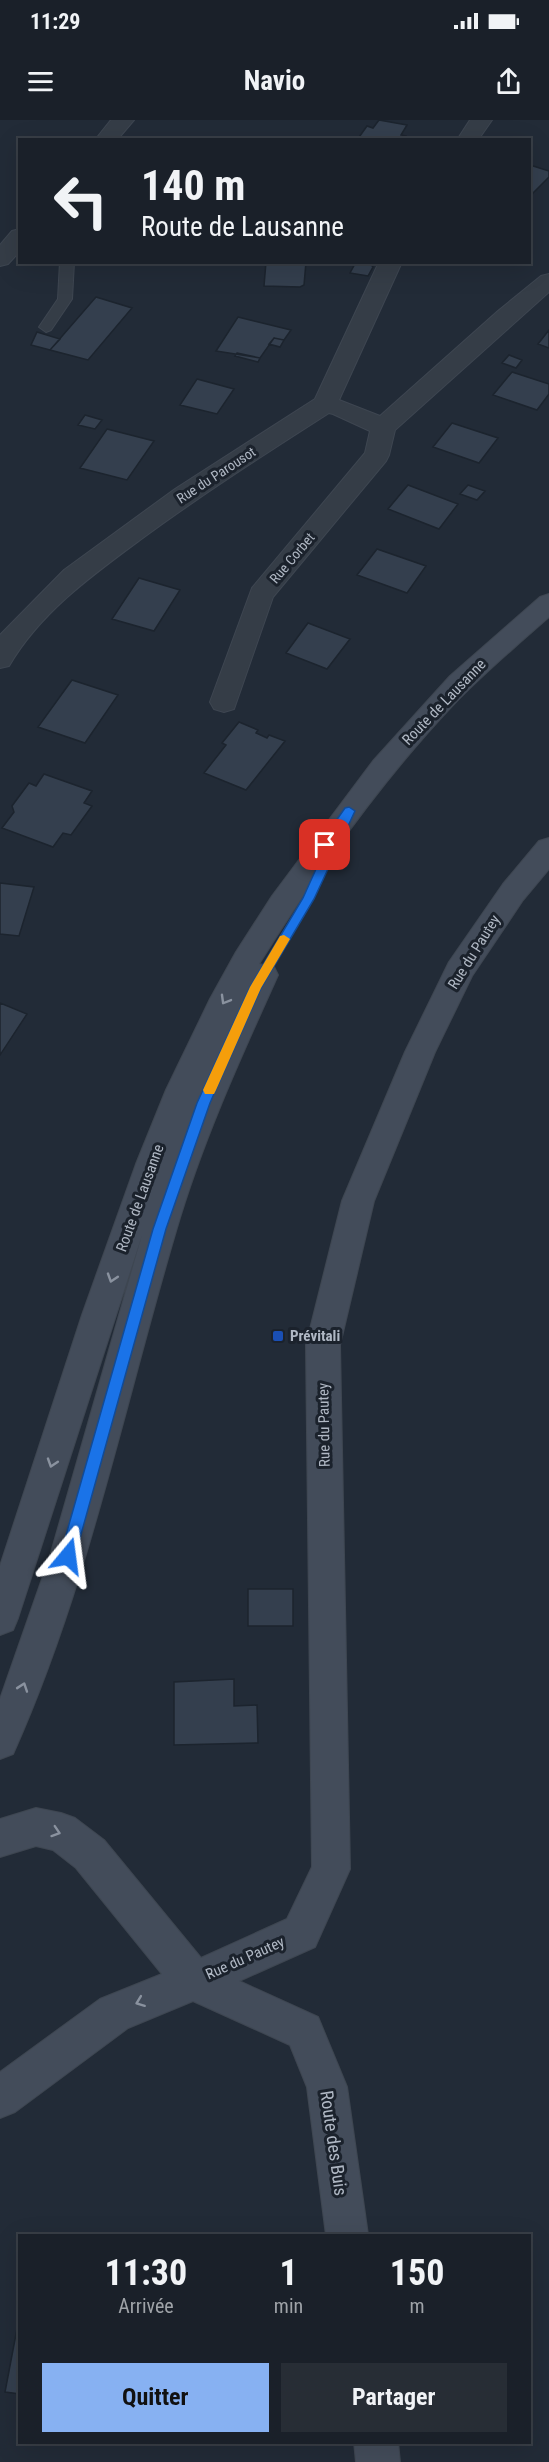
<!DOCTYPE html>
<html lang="fr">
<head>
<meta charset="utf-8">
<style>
  body { margin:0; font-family:"Roboto Condensed",sans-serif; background:#272d35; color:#f1f3f6; height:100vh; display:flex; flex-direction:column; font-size:22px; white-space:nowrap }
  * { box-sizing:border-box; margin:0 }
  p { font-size:20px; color:#9fa3a8 }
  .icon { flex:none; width:33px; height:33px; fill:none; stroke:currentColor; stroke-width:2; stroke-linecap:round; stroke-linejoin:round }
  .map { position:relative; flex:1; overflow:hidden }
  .panel { position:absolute; left:18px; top:2114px; width:513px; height:210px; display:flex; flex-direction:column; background:#1a2029; border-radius:0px; box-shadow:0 6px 24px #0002,0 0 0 2px #383e46 }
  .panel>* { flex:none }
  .top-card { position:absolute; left:18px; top:18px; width:513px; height:126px; border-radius:0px; box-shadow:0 6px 24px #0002,0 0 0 2px #383e46; background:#1a2029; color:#f1f3f6; overflow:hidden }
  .pin { position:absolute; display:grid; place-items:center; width:51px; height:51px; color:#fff; margin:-26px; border-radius:12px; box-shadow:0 3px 9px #0006 }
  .me { position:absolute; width:66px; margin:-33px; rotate:16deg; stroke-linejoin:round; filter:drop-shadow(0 0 4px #0008) }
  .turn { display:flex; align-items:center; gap:21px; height:126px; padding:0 24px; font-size:27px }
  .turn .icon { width:78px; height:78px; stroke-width:2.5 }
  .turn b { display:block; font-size:42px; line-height:51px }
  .eta { display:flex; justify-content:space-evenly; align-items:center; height:102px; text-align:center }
  .eta b { font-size:36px; font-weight:700; line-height:42px }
  .primary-button { display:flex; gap:12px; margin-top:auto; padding:12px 24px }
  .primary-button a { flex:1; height:69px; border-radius:0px; background:#87b1f2; color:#111; font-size:24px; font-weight:700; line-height:69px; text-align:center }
  .primary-button a+a { background:#272d35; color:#f1f3f6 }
  .status { display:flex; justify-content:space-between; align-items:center; height:42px; padding:0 30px; background:#1a2029; direction:ltr }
  .status svg { height:16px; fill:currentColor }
  header { display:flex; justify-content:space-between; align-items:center; height:78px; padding:0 24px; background:#1a2029; font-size:27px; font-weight:700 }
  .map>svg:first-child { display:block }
  .building { fill:#343f4e; stroke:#1c242e; stroke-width:1.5 }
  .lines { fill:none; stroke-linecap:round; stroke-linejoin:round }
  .lane-casing { stroke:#3e4651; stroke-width:2 }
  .street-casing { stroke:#3e4651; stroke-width:2 }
  .secondary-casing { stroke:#3e4651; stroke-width:2 }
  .lane { fill:#353d47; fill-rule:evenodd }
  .street { fill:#353d47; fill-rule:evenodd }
  .secondary { fill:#434c5a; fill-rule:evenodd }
  .oneway { stroke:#8a929f }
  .route { fill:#1a73e8; stroke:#114b97; stroke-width:1.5 }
  .slow { fill:#f59e0b }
  .transit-dot { fill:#1a4fb4; stroke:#1b222c; stroke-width:2 }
  .labels { text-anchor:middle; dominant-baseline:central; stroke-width:6; stroke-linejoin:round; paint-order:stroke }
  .far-street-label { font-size:14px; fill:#b0b8c4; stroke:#1b222c }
  .street-label { font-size:15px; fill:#b0b8c4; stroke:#1b222c }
  .poi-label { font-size:15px; font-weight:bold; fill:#b0b8c4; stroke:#1b222c; text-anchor:start }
  .near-street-label { font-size:18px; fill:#b0b8c4; stroke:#1b222c }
</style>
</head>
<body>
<div class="status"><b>11:29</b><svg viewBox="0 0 49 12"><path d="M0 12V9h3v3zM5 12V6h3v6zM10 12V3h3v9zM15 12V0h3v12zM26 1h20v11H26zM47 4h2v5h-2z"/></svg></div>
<header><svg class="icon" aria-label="menu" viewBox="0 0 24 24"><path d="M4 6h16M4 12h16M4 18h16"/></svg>Navio<svg class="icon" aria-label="share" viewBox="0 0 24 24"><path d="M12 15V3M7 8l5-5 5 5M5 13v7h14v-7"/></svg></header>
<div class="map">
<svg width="549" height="2342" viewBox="0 0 549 2342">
  <rect width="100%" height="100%" fill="#222b37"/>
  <path class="building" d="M379,0L407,5L401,15L406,16L404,20H357L367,6L373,8Z
    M530,45L549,51V57L532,74L530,73Z
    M266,142H306L304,165L300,167L264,166Z
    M356,142H369L373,147L368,156L350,153Z
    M96,177L132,188L88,240L50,230Z
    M238,197L291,210L284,220L274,218L260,238L216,231Z
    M549,210V228L538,224Z
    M37,212L60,219L50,230L31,225Z
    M274,218L284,220L280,227L269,224Z
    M237,233L260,238L258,242L235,236Z
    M509,235L522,240L516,248L502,243Z
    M512,252L549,264V274L537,290L493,275Z
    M197,259L234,269L217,294L180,285Z
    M85,295L102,300L95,309L78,305Z
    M452,303L498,318L479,343L433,327Z
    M107,309L154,321L127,360L80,348Z
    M408,365L458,384L439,409L388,389Z
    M468,365L485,371L477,380L460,374Z
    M377,429L426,446L407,473L357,455Z
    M139,458L180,470L154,511L112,499Z
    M308,503L350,519L327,549L286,533Z
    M72,560L118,575L85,623L38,607Z
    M239,602L258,610L256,613L267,618L269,615L285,621L246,670L204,653L226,625L222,623Z
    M44,654L92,671L84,683L92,686L71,715L63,713L53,727L2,708L14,692L12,686L29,663L36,666Z
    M0,763L34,767L19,816L0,814Z
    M0,883L27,894L0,935Z
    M248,1469H293V1506H248Z
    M234,1559V1586L257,1585L258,1623L174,1625V1562Z
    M20,2193V2274L5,2272Z"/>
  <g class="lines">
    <g class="lane-casing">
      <path id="lane" d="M60,142H74L72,179L51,210L46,212L39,207L58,179Z"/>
    </g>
    <g class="street-casing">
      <path id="street" d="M111,0H134L117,20H95Z
        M470,0H492L478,20H457Z
        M20,109V131L8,144L0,146V125L12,111Z
        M379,142H402L339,280L380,296L498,191L541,156L549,154V172L395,310L389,335L386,341L273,477L234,589L224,592L214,589L210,582L252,468L365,333L370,311L333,294L329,293C265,334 201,375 140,420C91,456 40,493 9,546L0,548V515L64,450L175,369L315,279Z"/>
    </g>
    <g class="secondary-casing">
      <path id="secondary" d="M549,474V497C517,525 484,553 454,584C380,662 316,753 259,844L274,847L278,855C240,939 202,1022 176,1111C124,1286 88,1467 13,1634L0,1639V1579L50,1436L142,1115L18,1498L13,1510L0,1515V1446L82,1195L136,1044L166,970L210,879L236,832L272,776L373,641L450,556L540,477Z
        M549,718V749L523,780L472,856L435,932L374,1081L340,1225L350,1749L315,1827L239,1861L318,1897L347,1967L368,2115H326L307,1967L290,1925L193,1881L128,1908L15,1992L0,1998V1952L100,1879L162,1854L76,1748L53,1730L36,1726L0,1737V1699L36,1688L61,1693L75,1698L104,1720L201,1838L287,1799L312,1747L306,1225L342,1081L405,932L449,842L503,764L539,721Z
        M354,2322H398L400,2342H356Z"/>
    </g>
    <use href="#lane" class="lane"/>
    <use href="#street" class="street"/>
    <use href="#secondary" class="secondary"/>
  </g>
  <defs><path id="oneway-chevron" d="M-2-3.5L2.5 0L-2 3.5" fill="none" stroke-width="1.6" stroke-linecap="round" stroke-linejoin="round" transform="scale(1.5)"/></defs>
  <g class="oneway">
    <use href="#oneway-chevron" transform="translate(225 880) rotate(120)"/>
    <use href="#oneway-chevron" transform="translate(112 1158) rotate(108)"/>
    <use href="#oneway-chevron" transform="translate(52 1343) rotate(108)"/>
    <use href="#oneway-chevron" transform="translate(23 1567) rotate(-71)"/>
    <use href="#oneway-chevron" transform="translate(56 1712) rotate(18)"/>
    <use href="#oneway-chevron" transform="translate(140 1882) rotate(159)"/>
  </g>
  <path class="route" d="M349,687L355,691L314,779L261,868L210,983L166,1109L75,1436L73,1441L68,1443L62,1441L60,1436L153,1109L197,983L250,867L303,778L325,729L319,725L345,688Z"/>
  <path class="slow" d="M284,815L290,819L261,868L216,970L214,974H205L203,970L250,867L280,816Z"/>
  <rect class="transit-dot" x="272" y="1210" width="12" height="12" rx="3"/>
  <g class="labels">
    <g class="far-street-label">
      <text transform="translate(216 355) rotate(-33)">Rue du Parousot</text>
      <text transform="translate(292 438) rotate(-50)">Rue Corbet</text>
    </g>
    <g class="street-label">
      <text transform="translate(444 582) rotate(-46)">Route de Lausanne</text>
      <text transform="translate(474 832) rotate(-58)">Rue du Pautey</text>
      <text transform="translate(140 1078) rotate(-70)">Route de Lausanne</text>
      <text transform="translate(324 1305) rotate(-91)">Rue du Pautey</text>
      <text transform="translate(245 1838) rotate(-24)">Rue du Pautey</text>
    </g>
    <g class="poi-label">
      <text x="290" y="1216">Prévitali</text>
    </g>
    <g class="near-street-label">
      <text transform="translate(334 2023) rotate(82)">Route des Buis</text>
    </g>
  </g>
</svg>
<div class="pin" style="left:325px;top:725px;background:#d93025"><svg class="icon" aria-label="arrive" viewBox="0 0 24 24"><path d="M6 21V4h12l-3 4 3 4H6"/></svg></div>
<svg class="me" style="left:68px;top:1436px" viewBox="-20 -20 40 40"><path d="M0-17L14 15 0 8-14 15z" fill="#1a73e8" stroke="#fff" stroke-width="4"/></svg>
<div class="top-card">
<div class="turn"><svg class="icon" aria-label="left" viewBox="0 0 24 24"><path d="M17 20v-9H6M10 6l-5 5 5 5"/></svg><div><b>140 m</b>Route de Lausanne</div></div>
</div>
<section class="panel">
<div class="eta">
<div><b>11:30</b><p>Arrivée</p></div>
<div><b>1</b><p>min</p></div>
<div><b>150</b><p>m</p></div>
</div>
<div class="primary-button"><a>Quitter</a><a>Partager</a></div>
</section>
</div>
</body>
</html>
